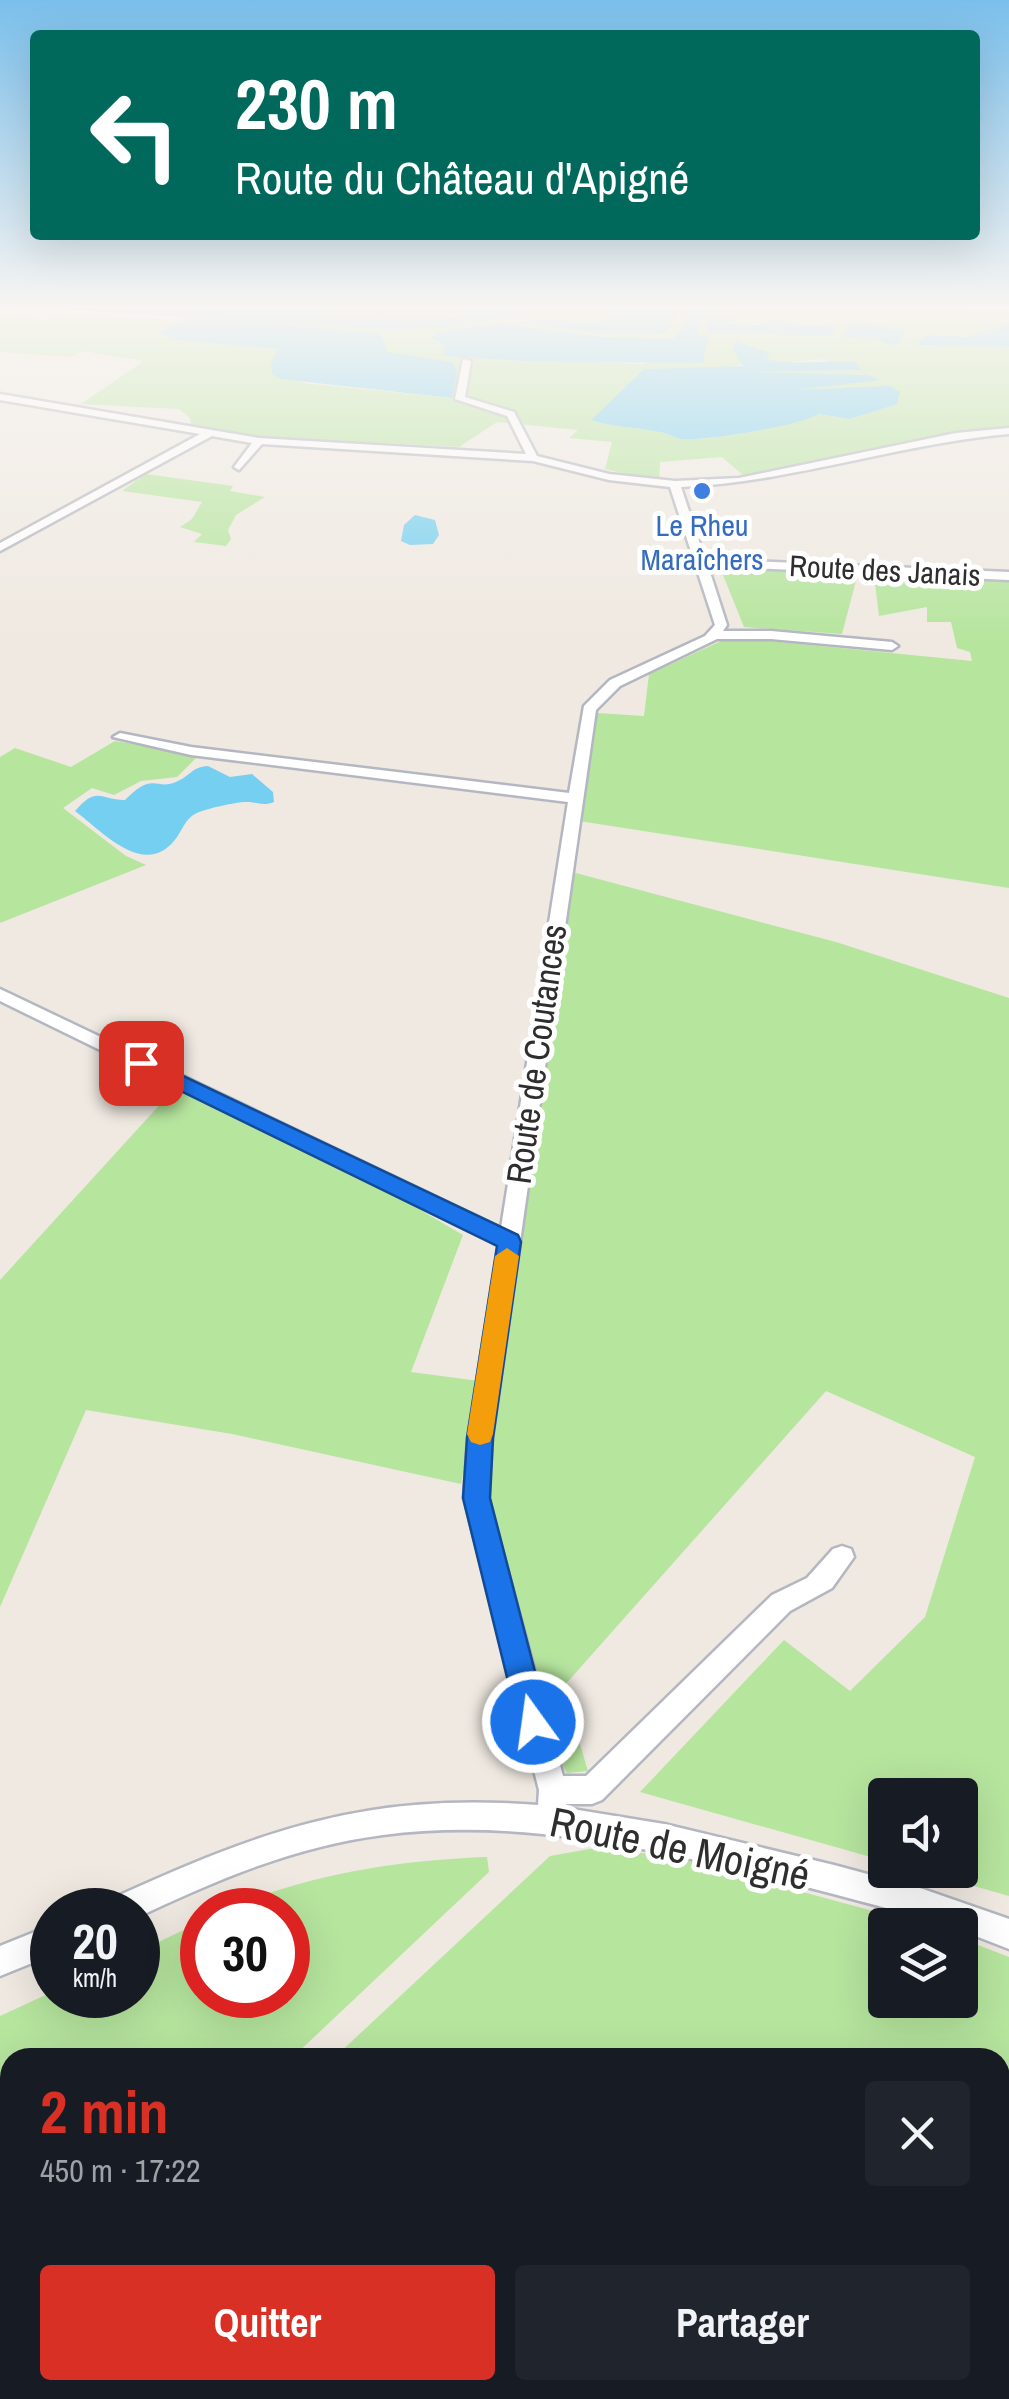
<!DOCTYPE html>
<html lang="fr">
<head>
<meta charset="utf-8">
<style>
  body { margin:0; font-family:"Archivo Narrow",sans-serif; background:#20242c; color:#f1f3f6; height:100vh; display:flex; flex-direction:column; font-size:38px; white-space:nowrap }
  * { box-sizing:border-box; margin:0 }
  p { font-size:32px; color:#9ea1a6 }
  .icon { flex:none; width:55px; height:55px; fill:none; stroke:currentColor; stroke-width:2; stroke-linecap:round; stroke-linejoin:round }
  .map { position:relative; flex:1; overflow:hidden }
  .sheet { position:absolute; left:0px; top:2048px; width:1010px; height:352px; display:flex; flex-direction:column; background:#171b24; border-radius:30px 30px 0 0; box-shadow:0 10px 40px #0002 }
  .sheet>* { flex:none }
  .guide { position:absolute; left:30px; top:30px; width:950px; height:210px; border-radius:10px; box-shadow:0 10px 40px #0002; background:#00695c; color:#fff; overflow:hidden }
  .controls { position:absolute; left:868px; top:1778px; display:grid; gap:20px }
  .controls a { display:grid; place-items:center; width:110px; height:110px; border-radius:10px; background:#171b24; box-shadow:0 10px 40px #0002; font-size:50px }
  .speed { position:absolute; left:30px; top:1888px; display:flex; gap:20px; font-size:50px; font-weight:700; text-align:center }
  .speed>* { display:grid; place-content:center; width:130px; height:130px; border-radius:50%; background:#171b24; box-shadow:0 10px 40px #0002; line-height:1 }
  .speed small { font-size:25px; font-weight:400 }
  .speed .limit { border:15px solid #d22; background:#fff; color:#111 }
  .pin { position:absolute; display:grid; place-items:center; width:85px; height:85px; color:#fff; margin:-42px; border-radius:20px; box-shadow:0 5px 15px #0006 }
  .me { position:absolute; width:110px; margin:-55px; rotate:346deg; stroke-linejoin:round; filter:drop-shadow(0 0 8px #0008) }
  .turn { display:flex; align-items:center; gap:35px; height:210px; padding:0 40px; font-size:45px }
  .turn .icon { width:130px; height:130px; stroke-width:2.5 }
  .turn b { display:block; font-size:70px; line-height:85px }
  .round { display:grid; place-items:center; flex:none; width:105px; height:105px; border-radius:10px; background:#20242c }
  .headline { display:flex; align-items:center; justify-content:space-between; height:170px; padding:0 40px }
  h1 { font-size:60px; font-weight:700; line-height:75px; color:#d93025 }
  .primary-button { display:flex; gap:20px; margin-top:auto; padding:20px 40px }
  .primary-button a { flex:1; height:115px; border-radius:10px; background:#d93025; color:#fff; font-size:40px; font-weight:700; line-height:115px; text-align:center }
  .primary-button a+a { background:#20242c; color:#f1f3f6 }
  .map>svg:first-child { display:block }
  .green { fill:#b6e59e; fill-rule:evenodd }
  .water { fill:#75cff0 }
  .lines { fill:none; stroke-linecap:round; stroke-linejoin:round }
  .minor-casing { stroke:#b4b7c1; stroke-width:5 }
  .minor { fill:#fff; fill-rule:evenodd }
  .route { fill:#1a73e8; stroke:#114b97; stroke-width:2.5 }
  .slow { fill:#f59e0b }
  .shop-dot { fill:#3f7fe0; stroke:#fff; stroke-width:4 }
  .labels { text-anchor:middle; dominant-baseline:central; stroke-width:10; stroke-linejoin:round; paint-order:stroke }
  .far-shop-label { font-size:30px; fill:#366cbe; stroke:#fff }
  .far-street-label { font-size:30px; fill:#2e2e2e; stroke:#fff }
  .street-label { font-size:35px; fill:#2e2e2e; stroke:#fff }
  .near-street-label { font-size:42px; fill:#2e2e2e; stroke:#fff }
</style>
</head>
<body>
<div class="map">
<svg width="1009" height="2399" viewBox="0 0 1009 2399">
  <rect width="100%" height="100%" fill="#efe9e1"/>
  <path class="green" d="M142,305H526C398,331 270,310 142,305Z
    M591,305H694L674,339L601,337L498,323L436,332L435,341L445,346L444,356L643,364L707,336H697L707,305H926L1009,311V323L968,337L927,335L917,345L1009,347V428L935,437L745,477L722,457L660,462L659,481L605,469L612,442L569,438L578,430L497,422L459,447L247,436L191,425L190,418L179,409L81,404L144,361L82,351L72,357L0,352V314L47,320L55,316L242,321H181L157,332L177,340L280,349L303,383L451,398L426,358L387,352L380,333L258,323L394,329L449,327ZM611,306L682,308L601,333L524,322C557,312 590,333 620,313ZM720,312L736,320L724,323L730,324L819,323L835,331L829,336L707,332V320ZM765,359L780,363L820,359L861,370L752,372L829,386L793,390L803,392L897,404L850,419L817,414C804,425 702,442 682,439C674,438 668,433 661,432C638,427 614,428 592,420L644,369L724,368Z
    M146,474L233,486L230,491L265,497L236,515L228,530L231,539L226,546L194,542L202,534L180,527L192,519L202,502L122,491Z
    M734,568L858,573L842,634L744,627L723,575Z
    M874,575L1009,579V888L579,821L597,713L644,716L649,674L730,637L972,661L970,652L957,648L951,622H927V607L879,616Z
    M115,741L199,755L177,777L141,781L114,795L92,788L63,808L126,856L146,865L0,923V757L15,748L71,767Z
    M572,872L836,942L1009,998V1896L917,1870H960V1795H885V1861L640,1792L784,1640L850,1691L925,1617L975,1457L826,1391L563,1687L588,1771L567,1773C527,1701 490,1545 487,1462Z
    M175,1088L405,1201L463,1235L411,1372L479,1381L461,1484L232,1434L86,1410L0,1607V1280Z
    M595,1848L670,1856L925,1925H885V2000H960V1938L1009,1957V2399H56L62,2390H1000V2058L335,2057L550,1856Z
    M487,1857L489,1872L293,2057L10,2058V2390H27L21,2399H0V2016L52,1992L138,1995V1952L202,1921V1995H288V1910H226C306,1874 401,1860 487,1857Z"/>
  <path class="water" d="M1,305H142L378,319L457,316L526,305H591L449,327L394,329L258,323L380,333L388,352L452,362L457,372L452,398L280,379L272,374L271,362L279,349L177,340L157,333L181,321H241Z
    M694,305H707L697,335L708,336L703,363L543,362L443,356L445,346L432,338L436,332L498,323L601,337L674,339Z
    M610,306L683,307L664,334L601,333L521,323C554,311 589,334 619,313Z
    M715,312L738,320L727,322L730,324L760,325L778,319L787,324L834,325L835,331L830,336L707,332V320Z
    M852,321L905,330L899,343L891,345L870,337L842,338Z
    M1009,323V347L916,345L927,335L968,337Z
    M736,341L770,353L766,359C794,366 826,360 855,362L862,370L754,372L868,375L881,380L796,390L890,386L900,392L897,404L850,419L818,414C805,425 701,442 682,439C674,438 668,433 660,432C637,427 614,428 591,420L644,369L743,366L732,348Z
    M415,515L435,520L439,535L433,544L410,545L401,541L404,525Z
    M208,766L230,777L252,774L273,792L274,802C262,807 256,801 244,802C232,803 210,808 199,812C184,818 183,831 174,841C143,878 102,831 75,811C97,786 98,799 125,800C155,770 155,792 178,781C191,775 192,767 208,766Z"/>
  <g class="lines">
    <g class="minor-casing">
      <path id="minor" d="M463,359L471,361L465,397L514,412L537,456L609,474L675,481L739,478L956,433L1009,428V434C898,444 792,482 681,487L705,559L1009,572V580L708,566L727,625L723,631H771L892,642L898,646L892,650L771,639H717L620,686L596,710L492,1438L488,1498L563,1776H586L772,1595L807,1578L833,1549L842,1546L851,1549L854,1557L832,1588L790,1611L602,1800L592,1804H566V1808L664,1824L834,1865L923,1889L1009,1919V1949L960,1930V1925H944C886,1907 826,1892 767,1877C642,1846 512,1818 383,1835C296,1846 216,1880 138,1917V1910H104L109,1900C262,1830 366,1792 538,1805L539,1790L464,1498L468,1438L499,1245L0,1001V989L501,1228L568,802L191,755L113,737L120,733L191,747L569,793L584,706L610,680L705,636L715,625L670,487L609,480L533,461L262,444L239,470L234,467L252,443L212,436L0,551V543L200,434L0,400V394L259,438L526,454L507,416L455,399Z
        M52,1925V1955L0,1976V1946Z"/>
    </g>
    <use href="#minor" class="minor"/>
  </g>
  <linearGradient id="sky" x2="0" y2="1"><stop stop-color="#7abfeb"/><stop offset="0.48" stop-color="#f8f5f2"/><stop offset="1" stop-color="#f8f5f2" stop-opacity="0"/></linearGradient>
  <rect width="1009" height="641" fill="url(#sky)"/>
  <path class="route" d="M141,1056L518,1235L521,1242L493,1438L490,1498L548,1722L544,1733L533,1737L522,1733L518,1722L463,1498L467,1438L497,1246L134,1068L131,1063Z"/>
  <path class="slow" d="M507,1248L519,1256L493,1434L490,1442L480,1445L471,1442L467,1434L495,1256Z"/>
  <circle class="shop-dot" cx="702" cy="491" r="10"/>
  <g class="labels">
    <g class="far-shop-label">
      <text x="702" y="525">Le Rheu<tspan x="702" dy="34">Maraîchers</tspan></text>
    </g>
    <g class="far-street-label">
      <text transform="translate(885 570) rotate(3)">Route des Janais</text>
    </g>
    <g class="street-label">
      <text transform="translate(536 1054) rotate(-82)">Route de Coutances</text>
    </g>
    <g class="near-street-label">
      <text transform="translate(680 1848) rotate(12)">Route de Moigné</text>
    </g>
  </g>
</svg>
<div class="controls">
<a><svg class="icon" aria-label="sound" viewBox="0 0 24 24"><path d="M4 9h4l5-4v14l-5-4H4zM17 9q2 3 0 6"/></svg></a>
<a><svg class="icon" aria-label="layers" viewBox="0 0 24 24"><path d="M12 4l9 5-9 5-9-5zM3 14l9 5 9-5"/></svg></a>
</div>
<div class="speed"><div>20<small>km/h</small></div><div class="limit">30</div></div>
<div class="pin" style="left:141px;top:1063px;background:#d93025"><svg class="icon" aria-label="arrive" viewBox="0 0 24 24"><path d="M6 21V4h12l-3 4 3 4H6"/></svg></div>
<svg class="me" style="left:533px;top:1722px" viewBox="-20 -20 40 40"><circle r="17" fill="#1a73e8" stroke="#fff" stroke-width="3"/><path d="M0-11L8 9 0 5-8 9z" fill="#fff"/></svg>
<div class="guide">
<div class="turn"><svg class="icon" aria-label="left" viewBox="0 0 24 24"><path d="M17 20v-9H6M10 6l-5 5 5 5"/></svg><div><b>230 m</b>Route du Château d'Apigné</div></div>
</div>
<section class="sheet">
<div class="headline"><div><h1>2 min</h1><p>450 m · 17:22</p></div><a class="round"><svg class="icon" aria-label="close" viewBox="0 0 24 24"><path d="M6 6l12 12M18 6L6 18"/></svg></a></div>
<div class="primary-button"><a>Quitter</a><a>Partager</a></div>
</section>
</div>
</body>
</html>
